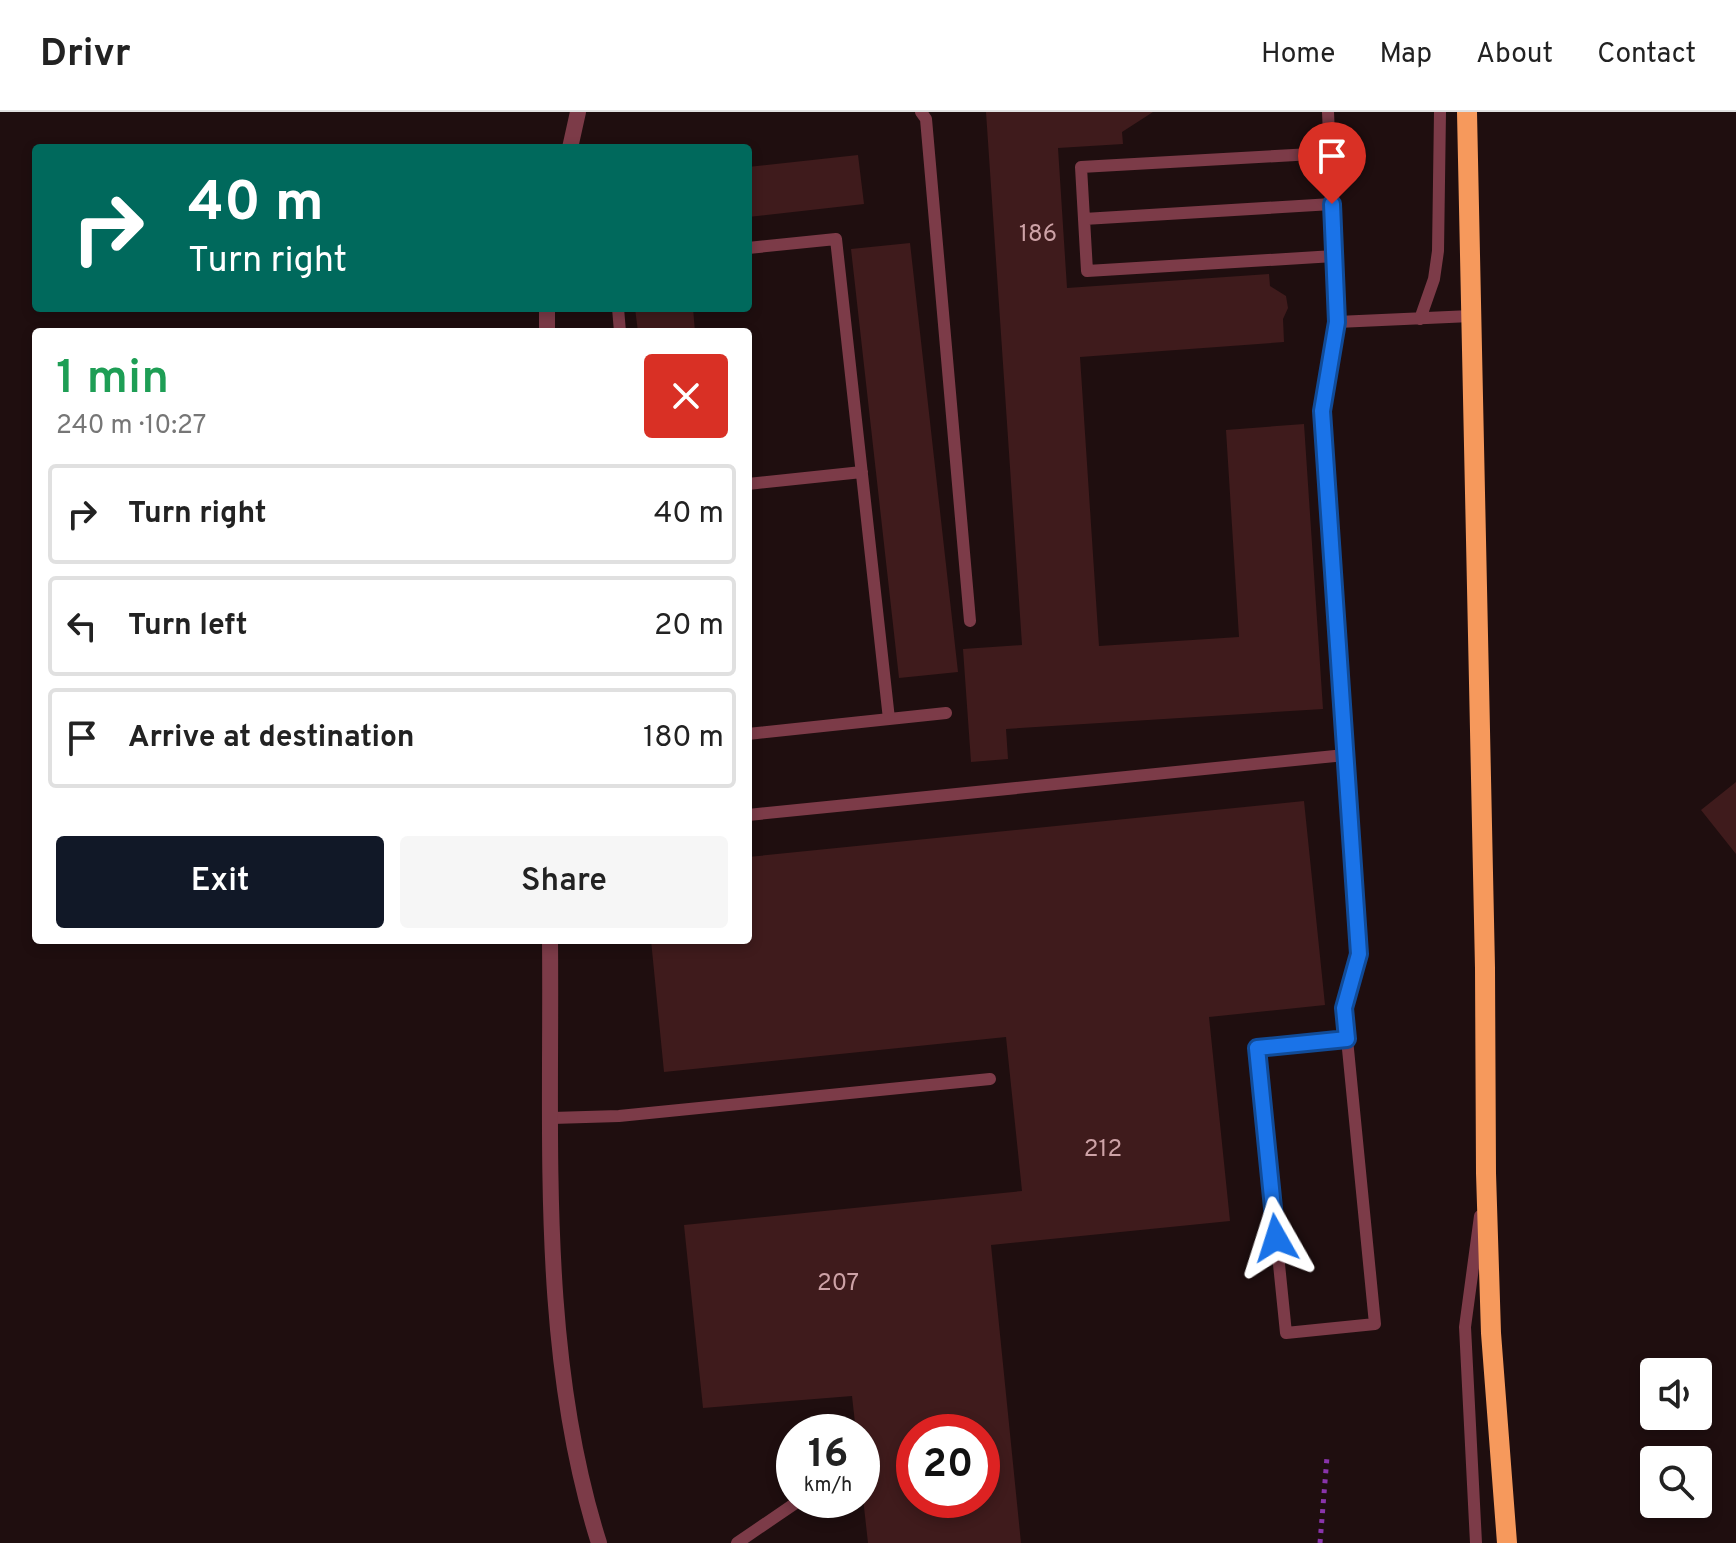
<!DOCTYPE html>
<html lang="en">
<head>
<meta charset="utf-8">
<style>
  body { margin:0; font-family:Overpass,sans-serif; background:#f6f6f6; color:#222; height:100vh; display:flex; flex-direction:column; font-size:30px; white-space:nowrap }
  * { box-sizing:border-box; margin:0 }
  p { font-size:26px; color:#767676 }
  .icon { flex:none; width:44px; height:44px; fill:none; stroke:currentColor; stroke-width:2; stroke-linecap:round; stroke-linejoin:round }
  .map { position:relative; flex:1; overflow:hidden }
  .drawer { position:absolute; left:32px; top:216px; width:720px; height:616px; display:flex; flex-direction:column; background:#fff; border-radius:8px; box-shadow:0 4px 12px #0003 }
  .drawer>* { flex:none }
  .guide { position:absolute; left:32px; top:32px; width:720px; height:168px; border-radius:8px; box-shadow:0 4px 12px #0003; background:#00695c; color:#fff; overflow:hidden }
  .tools { position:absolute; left:1640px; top:1246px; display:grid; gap:16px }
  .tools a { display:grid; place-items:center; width:72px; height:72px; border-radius:8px; background:#fff; box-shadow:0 4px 12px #0003; font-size:40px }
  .speed { position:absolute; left:776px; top:1302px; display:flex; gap:16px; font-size:40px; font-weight:700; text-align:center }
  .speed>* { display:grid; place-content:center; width:104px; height:104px; border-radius:50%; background:#fff; box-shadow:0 4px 12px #0003; line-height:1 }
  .speed small { font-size:20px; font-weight:400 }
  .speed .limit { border:12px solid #d22; background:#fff; color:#111 }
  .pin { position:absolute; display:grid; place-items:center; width:68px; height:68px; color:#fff; margin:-82px -34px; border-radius:50% 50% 50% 0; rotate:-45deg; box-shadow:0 0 8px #0007 }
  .pin .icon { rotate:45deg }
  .me { position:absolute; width:88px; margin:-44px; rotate:354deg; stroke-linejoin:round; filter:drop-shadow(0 0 6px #0008) }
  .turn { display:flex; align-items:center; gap:28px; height:168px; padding:0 24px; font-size:36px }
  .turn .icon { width:104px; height:104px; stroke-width:2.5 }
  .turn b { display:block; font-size:56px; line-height:68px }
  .round { display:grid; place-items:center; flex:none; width:84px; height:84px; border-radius:8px; background:#f6f6f6 }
  .summary { display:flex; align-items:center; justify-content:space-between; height:136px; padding:0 24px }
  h1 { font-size:48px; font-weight:600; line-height:60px; color:#1e9e55 }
  .primary-button { display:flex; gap:16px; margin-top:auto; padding:16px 24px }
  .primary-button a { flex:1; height:92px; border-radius:8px; background:#111827; color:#fff; font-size:32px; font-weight:600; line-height:92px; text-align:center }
  .primary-button a+a { background:#f6f6f6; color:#222 }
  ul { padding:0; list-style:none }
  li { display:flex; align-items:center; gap:24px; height:100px; margin:0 16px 12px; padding:0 8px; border:4px solid #e0e0e0; border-radius:8px }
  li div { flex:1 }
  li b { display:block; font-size:30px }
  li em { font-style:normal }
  header { display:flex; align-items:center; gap:48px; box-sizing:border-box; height:112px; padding:0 40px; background:#fff; border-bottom:2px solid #e0e0e0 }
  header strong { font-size:38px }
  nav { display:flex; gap:44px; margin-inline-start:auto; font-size:28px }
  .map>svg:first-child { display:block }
  .building { fill:#3f1b1c; fill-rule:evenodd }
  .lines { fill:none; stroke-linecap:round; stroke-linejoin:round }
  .path { stroke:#8934ab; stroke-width:5; stroke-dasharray:4 6; stroke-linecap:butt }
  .service { stroke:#7c3b48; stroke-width:12 }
  .tertiary { stroke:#7c3b48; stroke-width:16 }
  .primary { stroke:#f6995c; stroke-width:20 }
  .route-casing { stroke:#114b97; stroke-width:20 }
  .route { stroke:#1a73e8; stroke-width:14 }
  .labels { text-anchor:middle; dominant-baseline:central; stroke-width:6; stroke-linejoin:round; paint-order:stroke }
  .number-label { font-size:24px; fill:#cda2a6 }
</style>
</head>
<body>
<header>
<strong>Drivr</strong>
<nav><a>Home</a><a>Map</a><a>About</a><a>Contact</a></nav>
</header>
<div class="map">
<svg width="1736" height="1431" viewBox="0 0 1736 1431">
  <rect width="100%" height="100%" fill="#1f0e0f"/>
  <path class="building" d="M986,0H1153L1122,20L1123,32L1058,36L1067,176L1269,162L1270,174L1286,184L1288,196L1283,207L1284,230L1080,245L1099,534L1239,525L1226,318L1304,312L1323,597L1006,617L1008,647L971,650L963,537L1022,533Z
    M858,43L864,92L748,105V55Z
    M910,131L958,560L899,566L851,137Z
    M635,196H693L695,220H638Z
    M1736,670V742L1701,698Z
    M1304,689L1325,893L1209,905L1230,1109L991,1133L1021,1431H868L862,1377V1320H856L852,1284L703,1296L684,1113L1022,1079L1006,925L664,960L651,828H748V745ZM914,1320H982V1388H914Z"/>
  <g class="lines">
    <path class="path" d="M1320,1431L1327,1345"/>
    <path class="service" d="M921,0L926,7L970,509
      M1328,0L1337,210L1322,299L1359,842L1344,896L1347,927L1375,1212L1286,1221L1257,936L1347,927
      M1330,41L1081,55L1087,159L1334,144
      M1084,107L1332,92
      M748,136L836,127L889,607
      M618,196L620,220
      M1420,207L1434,167L1438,139L1440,0
      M1337,210L1471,204
      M748,372L862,360
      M748,622L946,601
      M748,703L1345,643
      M552,1006L619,1004L990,967
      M737,1431L800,1388
      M1476,1431L1465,1215L1480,1104"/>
    <path class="tertiary" d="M570,36L578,0
      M547,220V196
      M550,828C552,1028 538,1239 599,1431"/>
    <path class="primary" d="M1467,0L1485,856L1486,1061L1491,1221L1507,1431"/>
  </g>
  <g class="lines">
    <g class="route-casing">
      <path id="route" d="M1276,1126L1257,936L1347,927L1344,896L1359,842L1322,299L1337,210L1332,92"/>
    </g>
    <use href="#route" class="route"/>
  </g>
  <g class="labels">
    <g class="number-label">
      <text x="1038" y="123">186</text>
      <text x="1103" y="1038">212</text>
      <text x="838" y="1172">207</text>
    </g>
  </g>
</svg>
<div class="tools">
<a><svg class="icon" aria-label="sound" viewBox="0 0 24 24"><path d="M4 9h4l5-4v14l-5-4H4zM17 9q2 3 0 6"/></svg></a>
<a><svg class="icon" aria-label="search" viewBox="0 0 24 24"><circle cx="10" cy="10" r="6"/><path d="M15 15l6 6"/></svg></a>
</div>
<div class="speed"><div>16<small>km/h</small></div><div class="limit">20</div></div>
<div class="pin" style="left:1332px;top:92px;background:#d93025"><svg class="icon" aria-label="arrive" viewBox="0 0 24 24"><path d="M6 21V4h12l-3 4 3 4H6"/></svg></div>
<svg class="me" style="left:1276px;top:1126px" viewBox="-20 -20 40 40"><path d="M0-17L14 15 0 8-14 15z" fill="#1a73e8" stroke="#fff" stroke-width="4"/></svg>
<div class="guide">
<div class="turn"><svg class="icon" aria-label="right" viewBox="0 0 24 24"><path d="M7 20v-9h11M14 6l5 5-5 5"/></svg><div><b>40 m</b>Turn right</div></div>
</div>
<section class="drawer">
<div class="summary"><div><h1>1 min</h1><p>240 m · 10:27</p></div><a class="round" style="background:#d93025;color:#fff"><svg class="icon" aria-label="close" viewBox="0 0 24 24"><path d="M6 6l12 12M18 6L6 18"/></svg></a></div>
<ul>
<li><svg class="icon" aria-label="right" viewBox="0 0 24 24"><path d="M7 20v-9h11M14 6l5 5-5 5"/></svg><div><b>Turn right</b></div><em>40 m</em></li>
<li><svg class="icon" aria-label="left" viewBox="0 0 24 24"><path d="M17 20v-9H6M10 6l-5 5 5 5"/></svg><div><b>Turn left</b></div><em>20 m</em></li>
<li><svg class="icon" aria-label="arrive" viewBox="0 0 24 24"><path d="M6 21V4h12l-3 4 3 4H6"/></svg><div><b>Arrive at destination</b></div><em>180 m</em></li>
</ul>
<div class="primary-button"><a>Exit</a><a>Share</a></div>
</section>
</div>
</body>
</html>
